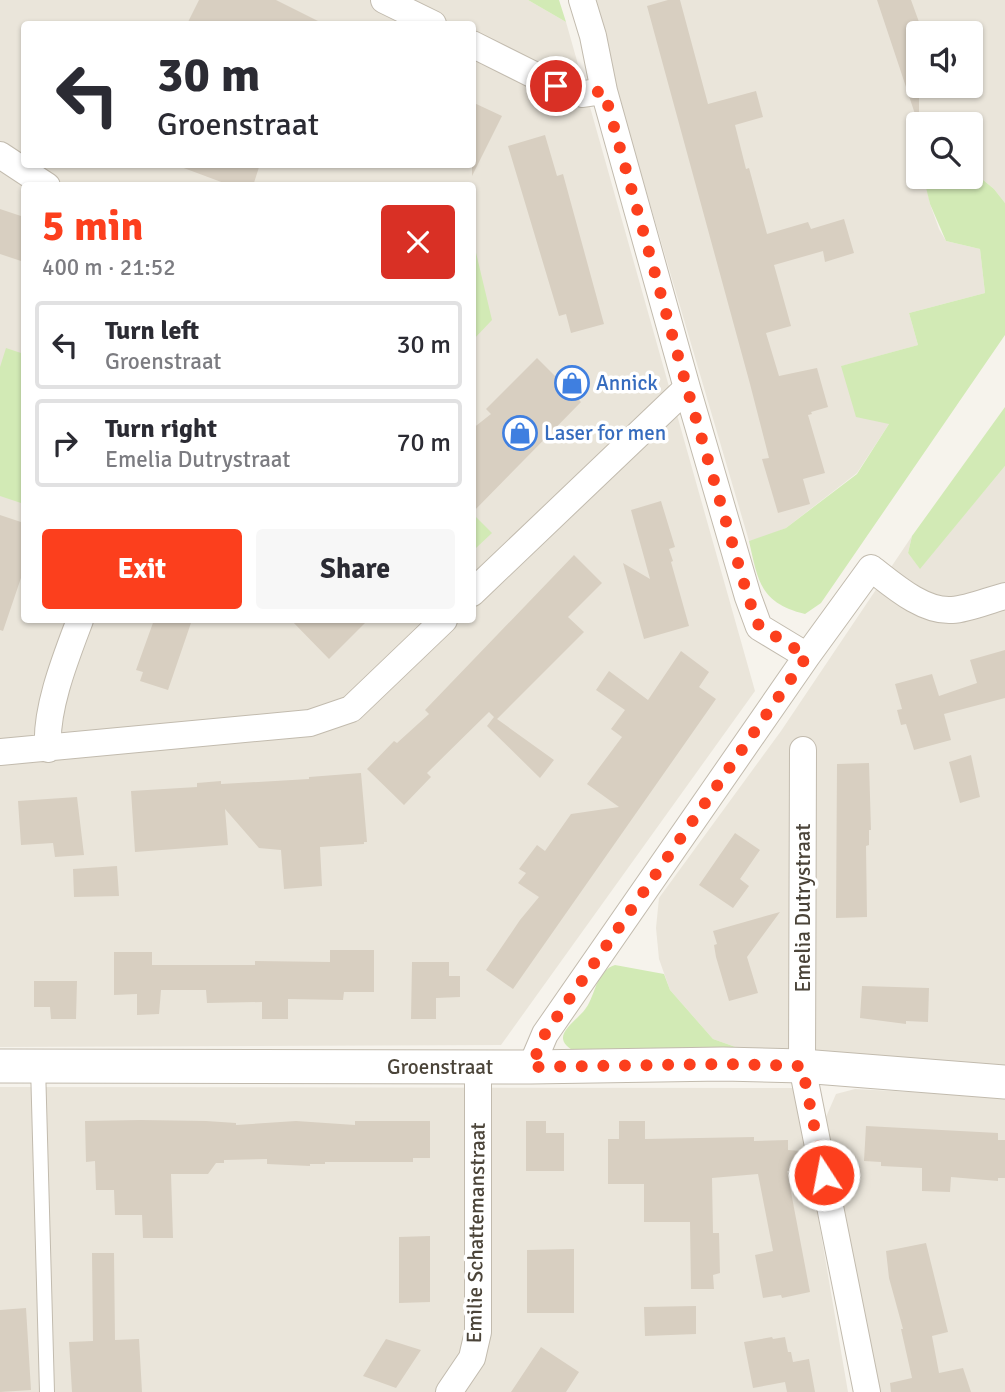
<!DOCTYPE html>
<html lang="en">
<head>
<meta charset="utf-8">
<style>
  body { margin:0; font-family:Signika,sans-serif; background:#f7f7f7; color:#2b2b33; height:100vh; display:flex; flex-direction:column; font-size:26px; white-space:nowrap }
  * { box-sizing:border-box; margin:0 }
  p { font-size:23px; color:#7c7c81 }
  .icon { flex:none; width:38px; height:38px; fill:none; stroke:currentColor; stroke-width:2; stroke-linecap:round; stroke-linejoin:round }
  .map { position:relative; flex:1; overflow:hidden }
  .details { position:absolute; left:21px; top:182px; width:455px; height:441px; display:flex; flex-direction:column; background:#fff; border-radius:7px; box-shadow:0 2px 5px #0004 }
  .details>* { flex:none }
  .banner { position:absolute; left:21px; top:21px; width:455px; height:147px; border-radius:7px; box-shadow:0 2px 5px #0004; background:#fff; color:#2b2b33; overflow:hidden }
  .fabs { position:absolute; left:906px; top:21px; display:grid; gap:14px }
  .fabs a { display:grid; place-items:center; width:77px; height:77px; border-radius:7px; background:#fff; box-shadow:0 2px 5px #0004; font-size:35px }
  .pin { position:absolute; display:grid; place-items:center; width:60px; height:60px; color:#fff; margin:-30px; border:4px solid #fff; border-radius:50%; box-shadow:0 2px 7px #0007 }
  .me { position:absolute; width:77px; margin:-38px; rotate:349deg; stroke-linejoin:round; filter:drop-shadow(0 0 5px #0008) }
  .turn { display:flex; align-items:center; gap:24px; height:147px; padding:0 21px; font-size:32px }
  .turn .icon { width:91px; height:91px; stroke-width:2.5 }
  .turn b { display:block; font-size:49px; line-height:60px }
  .round { display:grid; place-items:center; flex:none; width:74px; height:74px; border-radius:7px; background:#f7f7f7 }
  .headline { display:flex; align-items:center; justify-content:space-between; height:119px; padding:0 21px }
  h1 { font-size:42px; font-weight:700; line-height:52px; color:#fc3f1d }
  .button { display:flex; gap:14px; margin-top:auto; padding:14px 21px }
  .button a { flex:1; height:80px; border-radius:7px; background:#fc3f1d; color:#fff; font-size:28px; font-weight:700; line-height:80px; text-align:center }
  .button a+a { background:#f7f7f7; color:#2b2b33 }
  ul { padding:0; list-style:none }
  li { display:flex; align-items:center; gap:21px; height:88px; margin:0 14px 10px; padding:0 7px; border:4px solid #e1e1e2; border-radius:7px }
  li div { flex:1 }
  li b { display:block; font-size:26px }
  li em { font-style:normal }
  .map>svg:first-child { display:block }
  .residential { fill:#eae5da; fill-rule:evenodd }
  .green { fill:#d2eab5 }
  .building { fill:#d8cfc1 }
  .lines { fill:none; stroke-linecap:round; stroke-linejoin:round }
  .service-casing { stroke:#c2bbae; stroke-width:16 }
  .minor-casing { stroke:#c2bbae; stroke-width:28 }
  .tertiary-casing { stroke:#c2bbae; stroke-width:35 }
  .service { stroke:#fff; stroke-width:14 }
  .minor { stroke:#fff; stroke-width:26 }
  .tertiary { stroke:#fff; stroke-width:33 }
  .route { stroke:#fc3f1d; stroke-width:12; stroke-dasharray:0 21.6 }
  .labels { text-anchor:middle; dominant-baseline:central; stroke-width:7; stroke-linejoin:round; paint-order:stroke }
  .shop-label { font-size:21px; fill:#366cbe; stroke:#fff; text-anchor:start }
  .street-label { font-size:21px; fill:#4b4439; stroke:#fff }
</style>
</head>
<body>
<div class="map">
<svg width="1005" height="1392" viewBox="0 0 1005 1392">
  <rect width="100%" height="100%" fill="#f6f3ec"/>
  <path class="residential" d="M0,0H528L566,22L755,691L501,1045L0,1047ZM24,24H472V164H24ZM24,186H472V620H24Z
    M590,0H1005V203L994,189L971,170V124H919V177H925L930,204L939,229L946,241L980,249L985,293L909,313L918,345L842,366L889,424L857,473L786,528L764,537L749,541ZM919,33H971V86H919Z
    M1005,466V1065L744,1050L713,1039L670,990L659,959L656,928L659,898L781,731L912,536L908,553L920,568Z
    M0,1087L796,1088L848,1392H0Z
    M855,1089L1005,1097V1392H879L850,1252L826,1117L836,1094Z"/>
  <path class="green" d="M528,0H559L566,22Z
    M971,170L994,189L1005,203V335L821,603L805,614C760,603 758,581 749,541L786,528L857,474L889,424L856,417L841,366L918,345L909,313L985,293L980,249L946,241L930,204L924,179L925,177H971Z
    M473,240L492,320L473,340H472Z
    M6,348L24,354V504L0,496V367Z
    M1005,407V466L920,569L908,553L912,536Z
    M473,514L492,533L476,548L473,544Z
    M615,965L664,974L670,990L713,1039L744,1050L580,1054C542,1037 578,1023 588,1005C596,991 597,971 615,965Z"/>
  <path class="building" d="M199,0H276L324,24H187Z
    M668,0H680L708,104L756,91L763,117L735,125L746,169L749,168L767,234L808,222L811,229L844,219L854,253L825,262L823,251L774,265L791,326L766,333L779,376L817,368L828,407L811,412L812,414L808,415L825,473L803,479L810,504L778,513L762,459L769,458L750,384L647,6Z
    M877,0H911L923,33H919V114H915Z
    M472,102L502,116L472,176Z
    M545,135L557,176L563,174L604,324L571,333L566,314L559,316L508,146Z
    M182,164H260L253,186H232L181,167Z
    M0,209L24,217V262L0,254Z
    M537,358L581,402L472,513V429L491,414L486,409Z
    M661,501L675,547L669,549L673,561L671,562L689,626L644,639L623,563L650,579L631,510Z
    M0,515L24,523V569L3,631L0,630Z
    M574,555L602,583L568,617L584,632L497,719L554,760L540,778L487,726L494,717L489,712L427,773L431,777L404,805L367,769L394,741L397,743L429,714L425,710Z
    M154,620H192L168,690L140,681L143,672L136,670Z
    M291,620H368L329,659Z
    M1005,650V698L944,714L951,740L914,750L906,724L901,725L897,710L902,709L895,684L932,674L939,696L977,683L970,660Z
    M681,651L709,672L699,687L716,699L513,989L486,970L520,920L539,897L518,883L526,873L519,869L537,845L545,851L571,814L619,807L587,784L622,737L611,729L625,710L596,690L609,671L648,700Z
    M971,755L980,797L960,803L949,762Z
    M869,763L871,830H869V845L866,846L867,917L836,918L837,764Z
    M361,773L367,842H364V844L320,847L322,886L284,889L281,850L259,848L225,809L228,845L135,852L131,791L197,787V783L221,781V784L309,779V777Z
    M77,797L84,855L55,857L53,843L21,845L18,801Z
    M735,833L760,850L740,879L749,886L733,908L699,885Z
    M117,866L119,896L74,897L73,869Z
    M780,912L747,957L758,993L729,1001L716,957L714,945L717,944L713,931Z
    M330,950H374V992H344L343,1000L288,999V1019H262V1002L207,1003L206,990H161L159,1014L137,1015V994L114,995V952H152V965H255V961L330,962Z
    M412,962H449V976H460V997L436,998V1019H411Z
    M34,981H77L76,1019H51L50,1007H34Z
    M862,986L929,988L928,1022L906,1021V1024L860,1018Z
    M141,1120L206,1121L236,1123V1125L296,1121L355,1125V1121H430V1158H413V1162H325V1164H310V1166L267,1164V1159L224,1160V1163H216L208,1174H171L173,1238H143L142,1215H115L114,1190H96L95,1161L86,1162L85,1121Z
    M526,1121H546V1133H564V1171H526Z
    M619,1121H645V1139L754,1137V1141L788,1140V1150L802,1151L806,1170L787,1171L810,1292L782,1298L781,1295L763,1298L755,1255L773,1251L758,1174L712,1178L713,1233H719L720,1273L713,1275L714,1289H691L690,1222H644V1184H608V1139H619Z
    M866,1126L998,1133V1140H1005V1178H998V1181L951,1177L950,1192L922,1191V1168L881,1166V1162L864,1161Z
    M430,1236V1302L399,1303V1237Z
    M926,1243L948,1332L932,1336L939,1373L963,1368L971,1392H891L890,1383L912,1378L901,1329H903L889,1278L886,1251Z
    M574,1249V1313H527V1250Z
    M92,1253H114L115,1340L139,1339L142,1392H72L69,1342L93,1341Z
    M696,1306V1334L645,1336L644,1307Z
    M26,1308L31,1390L0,1392V1310Z
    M772,1337L773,1339L785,1337L788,1352H791L793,1362L809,1359L815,1392H787L785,1382L753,1388L744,1342Z
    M386,1339L421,1350L396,1388L363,1376Z
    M541,1347L579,1372L566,1392H511Z"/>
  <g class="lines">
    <g class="service-casing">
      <path id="service" d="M38,1066L47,1392"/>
    </g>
    <g class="minor-casing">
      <path id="minor" d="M384,0L433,24
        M582,0L593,36L604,91L687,388L748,597L759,627L807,656
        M472,44L556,86L583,94L604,91
        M0,155L47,186
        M472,593L687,388
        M48,749C45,709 66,657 80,620
        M803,750L802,1066L867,1392
        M0,752L310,723L351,709L444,620
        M531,1067L545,1034L807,656L871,568C893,585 923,612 952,610C969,609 989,600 1005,596
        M449,1392L472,1358L478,1332V1067"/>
    </g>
    <g class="tertiary-casing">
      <path id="tertiary" d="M0,1066L531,1067L723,1064L802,1066L1005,1082"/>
    </g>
    <use href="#service" class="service"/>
    <use href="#minor" class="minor"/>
    <use href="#tertiary" class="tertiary"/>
  </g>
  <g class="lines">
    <path class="route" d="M556,86L583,94L604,91L687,388L748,597L759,626L807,656L545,1034L531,1067L723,1064L802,1066L824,1175"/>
  </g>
  <defs>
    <g id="shop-ring" transform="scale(1.75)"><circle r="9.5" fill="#fff" stroke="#3f7fe0" stroke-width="1.5"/><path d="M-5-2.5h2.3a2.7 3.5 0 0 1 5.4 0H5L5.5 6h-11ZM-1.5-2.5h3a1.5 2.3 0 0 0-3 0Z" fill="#3f7fe0"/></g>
  </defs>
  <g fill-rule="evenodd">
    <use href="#shop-ring" x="572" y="383"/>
    <use href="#shop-ring" x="520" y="433"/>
  </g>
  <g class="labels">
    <g class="shop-label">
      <text x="596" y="383">Annick</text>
      <text x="544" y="433">Laser for men</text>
    </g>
    <g class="street-label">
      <text transform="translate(803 908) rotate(-90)">Emelia Dutrystraat</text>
      <text x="440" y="1067">Groenstraat</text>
      <text transform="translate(476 1233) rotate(-89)">Emilie Schattemanstraat</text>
    </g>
  </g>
</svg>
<div class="fabs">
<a><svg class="icon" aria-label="sound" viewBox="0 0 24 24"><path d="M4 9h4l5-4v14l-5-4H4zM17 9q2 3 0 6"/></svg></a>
<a><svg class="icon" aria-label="search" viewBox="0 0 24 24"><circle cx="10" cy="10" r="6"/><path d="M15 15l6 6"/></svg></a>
</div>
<div class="pin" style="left:556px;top:86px;background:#d93025"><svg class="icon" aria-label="arrive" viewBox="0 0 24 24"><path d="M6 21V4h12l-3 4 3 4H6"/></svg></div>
<svg class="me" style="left:824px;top:1175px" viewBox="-20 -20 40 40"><circle r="17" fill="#fc3f1d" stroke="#fff" stroke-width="3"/><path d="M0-11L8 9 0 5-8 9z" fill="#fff"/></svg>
<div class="banner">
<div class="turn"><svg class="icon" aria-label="left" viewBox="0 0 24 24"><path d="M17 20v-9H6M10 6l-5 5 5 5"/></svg><div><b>30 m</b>Groenstraat</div></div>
</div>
<section class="details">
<div class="headline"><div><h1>5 min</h1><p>400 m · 21:52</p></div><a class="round" style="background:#d93025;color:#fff"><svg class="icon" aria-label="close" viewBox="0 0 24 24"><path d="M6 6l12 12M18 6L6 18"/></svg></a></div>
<ul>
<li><svg class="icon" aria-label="left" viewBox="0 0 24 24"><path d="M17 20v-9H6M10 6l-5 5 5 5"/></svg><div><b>Turn left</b><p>Groenstraat</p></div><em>30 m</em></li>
<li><svg class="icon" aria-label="right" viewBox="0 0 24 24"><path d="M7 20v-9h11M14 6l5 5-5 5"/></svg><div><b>Turn right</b><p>Emelia Dutrystraat</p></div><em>70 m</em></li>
</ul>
<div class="button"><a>Exit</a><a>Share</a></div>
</section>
</div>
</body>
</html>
